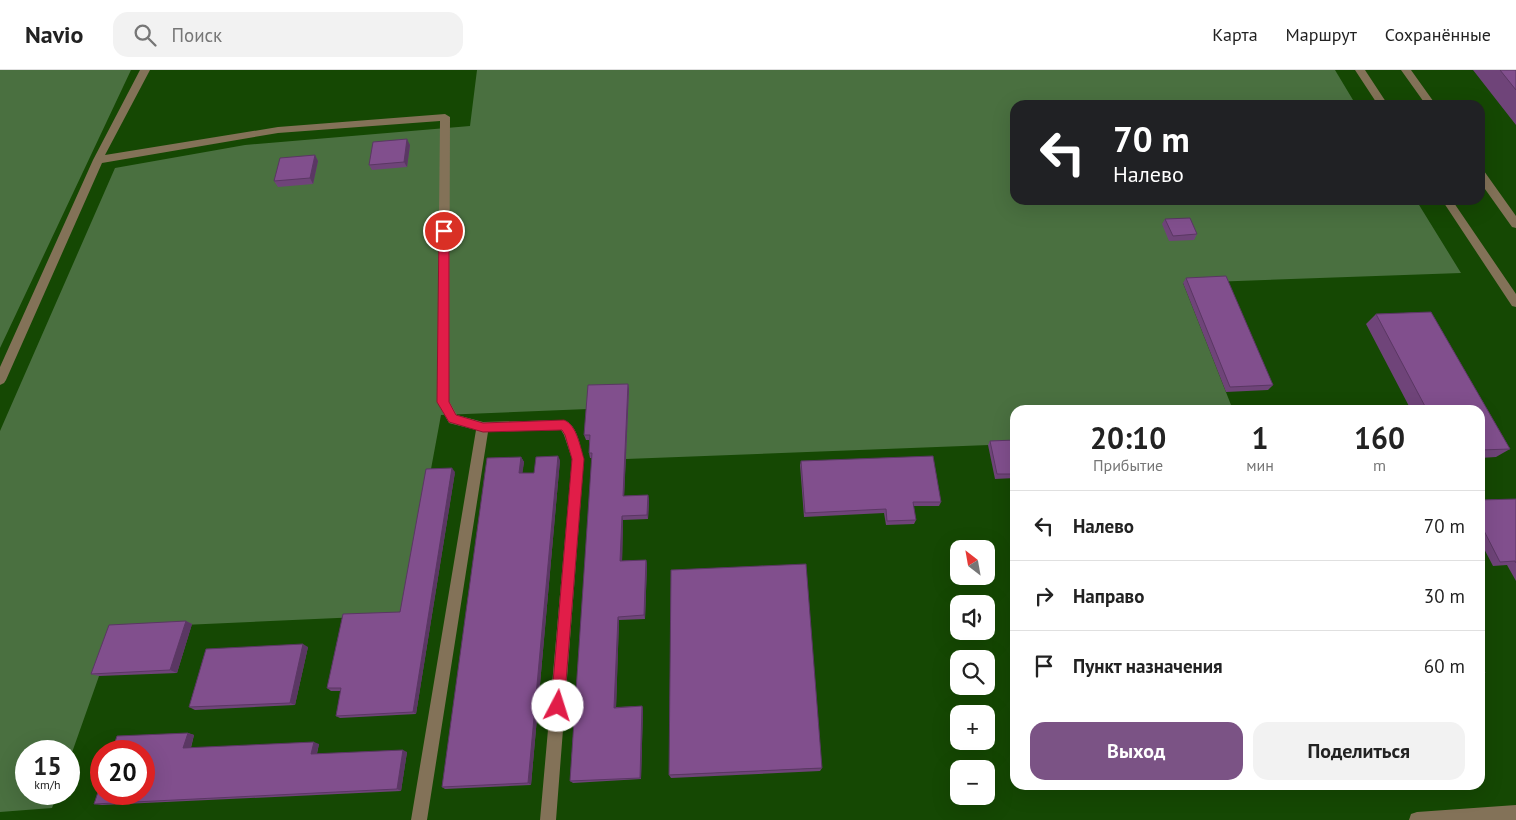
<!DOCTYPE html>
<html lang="ru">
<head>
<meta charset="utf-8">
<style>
  body { margin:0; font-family:"PT Sans",sans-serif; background:#f2f2f2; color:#222; height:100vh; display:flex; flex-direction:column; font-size:19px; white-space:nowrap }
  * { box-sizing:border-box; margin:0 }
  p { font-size:16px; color:#767676 }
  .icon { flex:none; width:28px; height:28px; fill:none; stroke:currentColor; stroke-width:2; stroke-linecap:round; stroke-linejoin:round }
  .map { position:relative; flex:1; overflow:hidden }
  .sheet { position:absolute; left:1010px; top:335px; width:475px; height:385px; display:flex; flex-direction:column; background:#fff; border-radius:15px; box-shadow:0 5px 20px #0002 }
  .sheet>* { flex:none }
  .hud { position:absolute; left:1010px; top:30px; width:475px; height:105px; border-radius:15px; box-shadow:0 5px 20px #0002; background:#202124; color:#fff; overflow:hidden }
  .needle { width:32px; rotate:329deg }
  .controls { position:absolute; left:950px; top:470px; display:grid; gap:10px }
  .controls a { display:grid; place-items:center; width:45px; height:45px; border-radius:10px; background:#fff; box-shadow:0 5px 20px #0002; font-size:25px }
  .speed { position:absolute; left:15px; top:670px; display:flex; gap:10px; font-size:25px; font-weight:700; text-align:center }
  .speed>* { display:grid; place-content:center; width:65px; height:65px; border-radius:50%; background:#fff; box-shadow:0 5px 20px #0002; line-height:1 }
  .speed small { font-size:12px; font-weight:400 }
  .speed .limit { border:8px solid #d22; background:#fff; color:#111 }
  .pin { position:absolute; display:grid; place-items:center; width:42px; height:42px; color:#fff; margin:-21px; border:2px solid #fff; border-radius:50%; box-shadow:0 1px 5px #0007 }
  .me { position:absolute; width:55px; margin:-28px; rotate:5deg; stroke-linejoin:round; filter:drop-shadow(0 0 4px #0008) }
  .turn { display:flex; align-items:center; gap:18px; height:105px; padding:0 20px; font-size:22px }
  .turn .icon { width:65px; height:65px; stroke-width:2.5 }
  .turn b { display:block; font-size:35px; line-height:42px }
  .eta { display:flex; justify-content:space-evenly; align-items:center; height:85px; text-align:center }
  .eta b { font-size:30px; font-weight:700; line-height:35px }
  .primary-button { display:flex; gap:10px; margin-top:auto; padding:10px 20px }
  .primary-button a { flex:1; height:58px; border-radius:15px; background:#7b5385; color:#fff; font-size:20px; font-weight:700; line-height:58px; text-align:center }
  .primary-button a+a { background:#f2f2f2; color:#222 }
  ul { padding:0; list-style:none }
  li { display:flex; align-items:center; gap:15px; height:70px; padding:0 20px; border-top:1px solid #e0e0e0 }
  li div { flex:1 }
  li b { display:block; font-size:19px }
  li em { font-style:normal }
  header { display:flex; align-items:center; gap:30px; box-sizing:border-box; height:70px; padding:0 25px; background:#fff; border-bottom:1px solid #e0e0e0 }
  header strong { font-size:24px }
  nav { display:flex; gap:28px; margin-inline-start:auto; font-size:18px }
  .search { width:350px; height:45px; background:#f2f2f2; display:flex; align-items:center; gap:12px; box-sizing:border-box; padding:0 18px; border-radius:15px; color:#767676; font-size:19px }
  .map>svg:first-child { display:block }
  .green { fill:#4a7040 }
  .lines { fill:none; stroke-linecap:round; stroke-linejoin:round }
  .minor { fill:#837258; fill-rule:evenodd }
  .wall { fill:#6f4479 }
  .shaded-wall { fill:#5a3763 }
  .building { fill:#814f8d; stroke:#5a3763 }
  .route { fill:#e11d48; stroke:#92132f }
</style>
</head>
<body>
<header>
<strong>Navio</strong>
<div class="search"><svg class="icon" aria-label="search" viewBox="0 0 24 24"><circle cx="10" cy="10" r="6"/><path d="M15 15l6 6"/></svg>Поиск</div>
<nav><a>Карта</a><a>Маршрут</a><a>Сохранённые</a></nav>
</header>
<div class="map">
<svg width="1516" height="750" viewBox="0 0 1516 750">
  <rect width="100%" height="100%" fill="#154803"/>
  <path class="green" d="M0,0H131L0,278Z
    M477,0H1335L1356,35H1015V130H1416L1461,203L1183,213L1233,340H1015V374L626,389L588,339L441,345L404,545L116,558L69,691V681H26V724H57L52,738L0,742V361L115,98L245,75L470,56Z"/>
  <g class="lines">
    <path class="minor" d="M140,0H150L105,85L278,57L445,44L450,47L449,331L457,345L483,352L564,350C578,355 580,377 584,389L556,750H540L572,389L564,365L561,360L488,362L427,750H411L476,360L449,353L437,332L440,51L278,63L102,93L6,310L4,313L0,315V297L93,90Z
      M1355,0H1365L1388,35H1378Z
      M1401,0H1411L1436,35H1426Z
      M1480,100L1484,101L1516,146V158L1512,157L1480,112Z
      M1442,130H1452L1516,224V237L1512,236Z
      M1516,735V750H1409L1411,744L1417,742Z"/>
  </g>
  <path class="wall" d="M1473,0H1516V55Z
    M410,75L407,97L372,100L369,95Z
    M315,85L318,91L313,114L278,117L274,111Z
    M1165,149L1197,164L1194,170L1169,171L1162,154Z
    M1186,208L1273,315L1268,320L1226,322L1183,213Z
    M1431,242L1510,379L1496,387L1480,388V340H1411L1366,254L1376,244Z
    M628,314L629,319L624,426L648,425L649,430L648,449L623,450L622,491L646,490L647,494L645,549L619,550L616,637L642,636L643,639L641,709L573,713L570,711L592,388H590L589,383V370H586L584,365Z
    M1015,370V408L995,409L988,375L990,371Z
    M521,387L524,392L522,403H534L560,390L531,715L445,719L442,717Z
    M801,391L941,432L939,436H913L916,450L914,454L886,455L884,443L804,447L800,395Z
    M455,402L416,644L340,648L336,646L341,621H331L327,618L400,542Z
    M1516,429V511L1507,495L1493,496L1480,471V430Z
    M186,551L192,554L177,603L99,606L91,604Z
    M308,577L295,635L195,640L189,637Z
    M188,663L194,665L191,678L319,674L317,684L407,682L401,721L102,735L94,734Z
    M822,698L820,701L671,708L669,705Z"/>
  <path class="shaded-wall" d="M407,69L410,75L407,97L404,92Z
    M315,85L318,91L313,114L310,108Z
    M628,314L629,319L624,430L623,426Z
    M558,386L560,390L531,715L528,713Z
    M521,387L524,392L522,407L519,403Z
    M452,398L455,402L416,644L413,642Z
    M648,425L649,430L648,449L647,445Z
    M622,446L623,450L622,495L620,491Z
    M646,490L647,494L645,549L644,545Z
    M618,547L619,550L616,640L614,638Z
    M186,551L192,554L177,603L170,600Z
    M303,574L308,577L295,635L290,633Z
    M642,636L643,639L641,709L640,708Z
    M188,663L194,665L190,680L183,678Z
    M314,672L319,674L316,686L311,684Z
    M403,680L407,682L401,721L397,719Z"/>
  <path class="building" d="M1500,0H1516V20Z
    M407,69L404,92L369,95L373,72Z
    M315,85L310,108L274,111L280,88Z
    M1190,148L1197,164L1173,166L1165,149Z
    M1226,206L1273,315L1230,317L1186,208Z
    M1431,242L1510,379L1480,380V340H1427L1376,244Z
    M628,314L623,426L648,425L647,445L622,446L620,491L646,490L644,545L618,547L614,638L642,636L640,708L570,711L592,383H589L590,365H584L588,315Z
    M1015,370V404H997L990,371Z
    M558,386L528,713L442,717L487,388L521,387L519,403H534L536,387Z
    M933,386L941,432H913L916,450L887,451L886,439L805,443L801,391Z
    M452,398L413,642L336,646L341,618H327L343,544L400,542L426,399Z
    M1516,429V493L1515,491L1500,492L1480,453V430Z
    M806,494L822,698L669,705L671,500Z
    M186,551L170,600L91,604L109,555Z
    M303,574L290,633L189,637L206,579Z
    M1480,592L1485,603H1480Z
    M188,663L183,678L314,672L311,684L403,680L397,719L94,734L101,713V724H144V681H112L117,666Z"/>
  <path class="route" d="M444,158L449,161V332L456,345L483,353L564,350C577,355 580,377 584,389L564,636L563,641L558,643L553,641L551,636L572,389L565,365L562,360L483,362L449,352L437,332L439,161Z"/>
</svg>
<div class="controls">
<a><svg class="needle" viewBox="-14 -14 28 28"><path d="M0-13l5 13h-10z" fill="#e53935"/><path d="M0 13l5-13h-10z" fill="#767676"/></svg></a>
<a><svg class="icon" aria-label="sound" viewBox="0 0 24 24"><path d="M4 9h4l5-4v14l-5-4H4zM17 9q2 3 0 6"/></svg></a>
<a><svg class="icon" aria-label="search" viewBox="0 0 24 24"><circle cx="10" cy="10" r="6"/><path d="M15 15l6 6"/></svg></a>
<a>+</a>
<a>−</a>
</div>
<div class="speed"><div>15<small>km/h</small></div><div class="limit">20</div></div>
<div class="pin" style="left:444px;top:161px;background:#d93025"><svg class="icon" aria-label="arrive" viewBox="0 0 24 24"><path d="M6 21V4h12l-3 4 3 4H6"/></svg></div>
<svg class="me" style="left:558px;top:636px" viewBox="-20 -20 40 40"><circle r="19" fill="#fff"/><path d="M0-13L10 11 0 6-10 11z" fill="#e11d48"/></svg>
<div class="hud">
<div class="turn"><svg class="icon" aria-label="left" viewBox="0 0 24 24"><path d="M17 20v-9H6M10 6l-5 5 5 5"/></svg><div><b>70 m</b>Налево</div></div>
</div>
<section class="sheet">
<div class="eta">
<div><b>20:10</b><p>Прибытие</p></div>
<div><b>1</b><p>мин</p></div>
<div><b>160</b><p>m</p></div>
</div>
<ul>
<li><svg class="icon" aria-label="left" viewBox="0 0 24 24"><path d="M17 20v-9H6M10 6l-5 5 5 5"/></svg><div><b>Налево</b></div><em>70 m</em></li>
<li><svg class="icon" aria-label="right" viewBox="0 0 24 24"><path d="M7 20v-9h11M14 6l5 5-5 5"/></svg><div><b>Направо</b></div><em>30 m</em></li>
<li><svg class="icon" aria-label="arrive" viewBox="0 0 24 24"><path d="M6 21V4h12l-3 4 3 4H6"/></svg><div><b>Пункт назначения</b></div><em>60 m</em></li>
</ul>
<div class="primary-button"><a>Выход</a><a>Поделиться</a></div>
</section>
</div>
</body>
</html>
